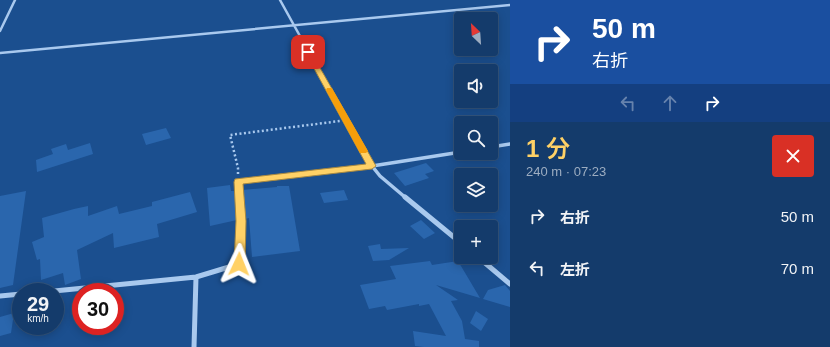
<!DOCTYPE html>
<html lang="ja">
<head>
<meta charset="utf-8">
<style>
  body { margin:0; font-family:Helvetica,"Noto Sans JP",sans-serif; background:#214673; color:#f1f3f6; height:100vh; display:flex; flex-direction:column; font-size:15px; white-space:nowrap }
  * { box-sizing:border-box; margin:0 }
  p { font-size:13px; color:#9dadc1 }
  .icon { flex:none; width:22px; height:22px; fill:none; stroke:currentColor; stroke-width:2; stroke-linecap:round; stroke-linejoin:round }
  .map { position:relative; flex:1; overflow:hidden }
  .details { display:flex; flex-direction:column; background:#143b6b; width:320px }
  .details>* { flex:none }
  .guide { background:#1a4fa0; color:#fff; overflow:hidden }
  .needle { width:26px; rotate:335deg }
  .tools { position:absolute; left:454px; top:12px; display:grid; gap:8px }
  .tools a { display:grid; place-items:center; width:44px; height:44px; border-radius:4px; background:#143b6b; box-shadow:0 2px 10px #0003,0 0 0 1px #33557e; font-size:20px }
  .speed { position:absolute; left:12px; top:283px; display:flex; gap:8px; font-size:20px; font-weight:700; text-align:center }
  .speed>* { display:grid; place-content:center; width:52px; height:52px; border-radius:50%; background:#143b6b; box-shadow:0 2px 10px #0003,0 0 0 1px #33557e; line-height:1 }
  .speed small { font-size:10px; font-weight:400 }
  .speed .limit { border:6px solid #d22; background:#fff; color:#111 }
  .pin { position:absolute; display:grid; place-items:center; width:34px; height:34px; color:#fff; margin:-17px; border-radius:8px; box-shadow:0 2px 6px #0006 }
  .me { position:absolute; width:44px; margin:-22px; rotate:2deg; stroke-linejoin:round; filter:drop-shadow(0 0 3px #0008) }
  .turn { display:flex; align-items:center; gap:14px; height:84px; padding:0 16px; font-size:18px }
  .turn .icon { width:52px; height:52px; stroke-width:2.5 }
  .turn b { display:block; font-size:28px; line-height:34px }
  .lanes { display:flex; align-items:center; height:38px; padding:0 16px; background:#0003; justify-content:center; gap:20px; direction:ltr }
  .lanes .off { opacity:.35 }
  .round { display:grid; place-items:center; flex:none; width:42px; height:42px; border-radius:4px; background:#214673 }
  .headline { display:flex; align-items:center; justify-content:space-between; height:68px; padding:0 16px }
  h1 { font-size:24px; font-weight:600; line-height:30px; color:#ffd166 }
  ul { padding:0; list-style:none }
  li { display:flex; align-items:center; gap:12px; height:52px; padding:0 16px }
  li div { flex:1 }
  li b { display:block; font-size:15px }
  li em { font-style:normal }
  main { display:flex; flex:1; min-height:0 }
  .map>svg:first-child { display:block }
  .building { fill:#2a66ad }
  .lines { fill:none; stroke-linecap:round; stroke-linejoin:round }
  .path { stroke:#a9c9ee; stroke-width:2.5; stroke-dasharray:2 2.5; stroke-linecap:butt }
  .street-far2 { stroke:#a9c9ee; stroke-width:2.5 }
  .street-far1 { stroke:#a9c9ee; stroke-width:3.5 }
  .street { stroke:#a9c9ee; stroke-width:5 }
  .route { fill:#ffd166; stroke:#a68842 }
  .slow { fill:#f59e0b }
</style>
</head>
<body>
<main>
<div class="map">
<svg width="510" height="347" viewBox="0 0 510 347">
  <rect width="100%" height="100%" fill="#1b4f8f"/>
  <path class="building" d="M166,128L171,138L146,145L142,134Z
    M90,143L93,154L37,172L36,160L53,154L51,149L66,144L68,150Z
    M426,163L434,171L425,174L429,178L405,186L394,173Z
    M230,185L231,191H235L237,220L210,226L207,188Z
    M277,186H289L300,251L252,257L249,218L245,219L242,190L277,187Z
    M344,190L348,200L324,203L320,193Z
    M26,191L13,285L0,288V196Z
    M190,192L197,212L157,224L159,237L114,248L113,233L77,250L81,279L65,285L63,273L41,280L40,259L37,260L32,242L44,237L42,218L74,209L88,206V216L117,206L119,214L152,206V202Z
    M421,220L435,233L424,239L410,226Z
    M380,244L381,249L409,248L389,260L373,261L368,246Z
    M430,261L432,265L458,261L480,298L436,285L458,300L451,301L462,321L465,339L479,341V347H424L415,346L413,331L446,336L429,304L419,306V304L387,310L385,306L369,309L360,285L396,279L390,266Z
    M505,285L510,291V307L483,299L488,290Z
    M476,311L488,319L481,331L470,323Z
    M14,313L11,333L0,336V317Z"/>
  <g class="lines">
    <path class="path" d="M238,174V168L230,135L340,121"/>
    <path class="street-far2" d="M280,0L327,85
      M0,31L15,0
      M0,53L510,5"/>
    <path class="street-far1" d="M327,84L372,166L380,176L406,198
      M491,147L510,144
      M239,198L238,181L372,166L461,152"/>
    <path class="street" d="M405,197L461,243
      M478,257L510,284
      M44,292L196,277L239,264L241,221L239,197
      M0,296L21,294
      M194,347L196,277"/>
  </g>
  <path class="route" d="M306,50L311,52L376,166L372,169L243,184L246,221L245,264L243,267L239,269L235,267L234,264L236,221L234,182L235,179L366,164L305,52Z"/>
  <path class="slow" d="M327,88H332L333,90L368,151L366,153H360L326,90Z"/>
</svg>
<div class="tools">
<a><svg class="needle" viewBox="-14 -14 28 28"><path d="M0-13l5 13h-10z" fill="#e53935"/><path d="M0 13l5-13h-10z" fill="#9dadc1"/></svg></a>
<a><svg class="icon" aria-label="sound" viewBox="0 0 24 24"><path d="M4 9h4l5-4v14l-5-4H4zM17 9q2 3 0 6"/></svg></a>
<a><svg class="icon" aria-label="search" viewBox="0 0 24 24"><circle cx="10" cy="10" r="6"/><path d="M15 15l6 6"/></svg></a>
<a><svg class="icon" aria-label="layers" viewBox="0 0 24 24"><path d="M12 4l9 5-9 5-9-5zM3 14l9 5 9-5"/></svg></a>
<a>+</a>
</div>
<div class="speed"><div>29<small>km/h</small></div><div class="limit">30</div></div>
<div class="pin" style="left:308px;top:52px;background:#d93025"><svg class="icon" aria-label="arrive" viewBox="0 0 24 24"><path d="M6 21V4h12l-3 4 3 4H6"/></svg></div>
<svg class="me" style="left:239px;top:264px" viewBox="-20 -20 40 40"><path d="M0-17L14 15 0 8-14 15z" fill="#ffd166" stroke="#fff" stroke-width="4"/></svg>
</div>
<section class="details">
<div class="guide">
<div class="turn"><svg class="icon" aria-label="right" viewBox="0 0 24 24"><path d="M7 20v-9h11M14 6l5 5-5 5"/></svg><div><b>50 m</b>右折</div></div>
<div class="lanes"><svg class="icon off" aria-label="left" viewBox="0 0 24 24"><path d="M17 20v-9H6M10 6l-5 5 5 5"/></svg><svg class="icon off" aria-label="ahead" viewBox="0 0 24 24"><path d="M12 20V5M6 11l6-6 6 6"/></svg><svg class="icon" aria-label="right" viewBox="0 0 24 24"><path d="M7 20v-9h11M14 6l5 5-5 5"/></svg></div>
</div>
<div class="headline"><div><h1>1 分</h1><p>240 m · 07:23</p></div><a class="round" style="background:#d93025;color:#fff"><svg class="icon" aria-label="close" viewBox="0 0 24 24"><path d="M6 6l12 12M18 6L6 18"/></svg></a></div>
<ul>
<li><svg class="icon" aria-label="right" viewBox="0 0 24 24"><path d="M7 20v-9h11M14 6l5 5-5 5"/></svg><div><b>右折</b></div><em>50 m</em></li>
<li><svg class="icon" aria-label="left" viewBox="0 0 24 24"><path d="M17 20v-9H6M10 6l-5 5 5 5"/></svg><div><b>左折</b></div><em>70 m</em></li>
</ul>
</section>
</main>
</body>
</html>
